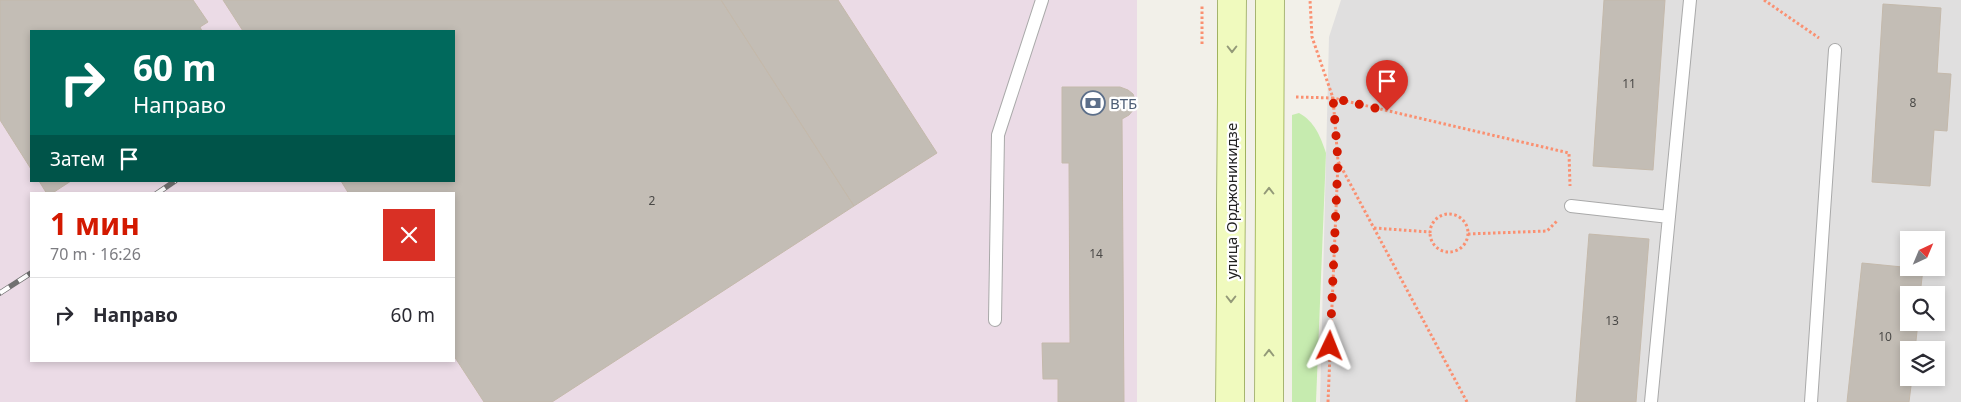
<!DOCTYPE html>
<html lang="ru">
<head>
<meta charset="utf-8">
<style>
  body { margin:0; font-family:"Noto Sans",sans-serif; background:#f2f2f3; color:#2b2b33; height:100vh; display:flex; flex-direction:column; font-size:19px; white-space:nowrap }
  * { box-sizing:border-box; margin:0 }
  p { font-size:16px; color:#7c7c81 }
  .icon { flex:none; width:28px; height:28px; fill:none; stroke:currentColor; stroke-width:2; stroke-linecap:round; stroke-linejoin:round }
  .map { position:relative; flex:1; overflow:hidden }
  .drawer { position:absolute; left:30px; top:192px; width:425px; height:170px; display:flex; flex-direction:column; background:#fff; border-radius:0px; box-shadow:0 2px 8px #0003 }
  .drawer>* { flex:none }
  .guide { position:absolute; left:30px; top:30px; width:425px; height:152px; border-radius:0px; box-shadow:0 2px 8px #0003; background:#00695c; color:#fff; overflow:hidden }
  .needle { width:32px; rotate:44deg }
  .buttons { position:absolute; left:1900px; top:231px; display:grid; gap:10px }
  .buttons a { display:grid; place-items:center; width:45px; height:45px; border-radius:0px; background:#fff; box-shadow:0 2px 8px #0003; font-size:25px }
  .pin { position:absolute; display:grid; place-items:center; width:42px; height:42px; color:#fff; margin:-51px -21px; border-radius:50% 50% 50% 0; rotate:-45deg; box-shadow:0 0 5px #0007 }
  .pin .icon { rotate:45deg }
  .me { position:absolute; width:55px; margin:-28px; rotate:2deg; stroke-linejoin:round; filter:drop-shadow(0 0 4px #0008) }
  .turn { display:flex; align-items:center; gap:18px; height:105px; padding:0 20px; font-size:22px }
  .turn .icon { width:65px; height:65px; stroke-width:2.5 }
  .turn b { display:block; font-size:35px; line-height:42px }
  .then { display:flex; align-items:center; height:48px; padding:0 20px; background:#0003; gap:10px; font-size:19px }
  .round { display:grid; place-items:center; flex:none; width:52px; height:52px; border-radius:0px; background:#f2f2f3 }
  .overview { display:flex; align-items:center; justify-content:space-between; height:85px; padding:0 20px }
  h1 { font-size:30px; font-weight:700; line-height:38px; color:#d31900 }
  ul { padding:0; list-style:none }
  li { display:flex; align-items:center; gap:15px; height:75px; padding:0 20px; border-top:1px solid #e1e1e2 }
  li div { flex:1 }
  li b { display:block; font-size:19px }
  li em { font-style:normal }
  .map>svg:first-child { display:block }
  .residential { fill:#e0dfdf; fill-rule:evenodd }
  .industrial { fill:#ebdbe6; fill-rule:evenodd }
  .grass { fill:#c6ebaf }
  .building { fill:#c3bdb5; stroke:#c4b9ab }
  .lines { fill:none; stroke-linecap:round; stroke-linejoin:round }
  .service-casing { stroke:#a9a9a9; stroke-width:14 }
  .secondary-casing { stroke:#617d05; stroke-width:29 }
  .path { stroke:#fa9071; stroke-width:3; stroke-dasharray:2.5 2.5; stroke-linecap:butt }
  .service { stroke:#fff; stroke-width:12 }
  .secondary { stroke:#f0fabe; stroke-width:28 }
  .rail-casing { stroke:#707070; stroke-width:5.5 }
  .rail { stroke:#fff; stroke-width:4; stroke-dasharray:11; stroke-linecap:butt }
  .oneway { stroke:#939978 }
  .route { stroke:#d31900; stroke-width:9; stroke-dasharray:0 16.2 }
  .labels { text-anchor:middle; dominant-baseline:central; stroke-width:4.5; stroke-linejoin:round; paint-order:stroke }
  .number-label { font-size:12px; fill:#4a4947 }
  .service-label { font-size:15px; fill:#4e5e75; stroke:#fff; text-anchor:start }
  .street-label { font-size:15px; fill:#222; stroke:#fff }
</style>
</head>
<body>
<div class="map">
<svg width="1961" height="402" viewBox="0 0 1961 402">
  <rect width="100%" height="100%" fill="#f2f0e9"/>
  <path class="residential" d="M1341,0H1961V402H1320L1329,37ZM1909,240H1936V268H1909ZM1909,295H1936V322H1909ZM1909,350H1936V378H1909Z"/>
  <path class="industrial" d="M0,0H1137V402H0ZM31,31H454V181H31ZM31,194H454V361H31Z"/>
  <path class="grass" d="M1299,113C1315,122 1320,136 1326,153L1316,402H1292V115Z"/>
  <path class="building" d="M0,0H193L208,22L200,27L202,31H31V169L0,120Z
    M223,0H721L854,206L552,402H484L454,356V194H349L341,181H454V31H243Z
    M721,0H838L937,153L854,206Z
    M1604,0H1665L1653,170L1593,166Z
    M1883,4L1941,8L1937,73L1951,74L1947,131L1934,130L1930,186L1872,182Z
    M1062,87H1120L1128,90L1133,94L1136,102L1134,109L1129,115L1122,119L1124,402H1058V379H1043L1042,343H1070L1069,163H1062Z
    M39,181H71L51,194H47Z
    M1589,234L1649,239L1636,402H1576Z
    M1862,263L1923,269L1920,295H1909V322H1918L1915,350H1909V378H1912L1909,402H1847Z"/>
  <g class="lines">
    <g class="service-casing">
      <path id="service" d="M1571,206L1669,217
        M995,320L998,135L1042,0
        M1651,402L1690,0
        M1811,402L1835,50"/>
    </g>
    <g class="secondary-casing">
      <path id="secondary" d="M1230,402L1232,0
        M1269,402L1270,0"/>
    </g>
    <path class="path" d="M1764,0L1819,38
      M1202,44V6
      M1296,97L1333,98L1312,37L1310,0
      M1430 233a19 19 0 1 1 38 0a19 19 0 1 1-38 0Z
      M1374,228L1430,232
      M1468,234L1547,231L1558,220
      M1328,402L1338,162
      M1467,402L1338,161L1333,98L1569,153L1570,186"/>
    <use href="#service" class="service"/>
    <use href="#secondary" class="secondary"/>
    <g class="rail-casing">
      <path id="rail" d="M156,194L175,181
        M0,293L31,273"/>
    </g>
    <use href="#rail" class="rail"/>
  </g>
  <defs><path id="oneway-chevron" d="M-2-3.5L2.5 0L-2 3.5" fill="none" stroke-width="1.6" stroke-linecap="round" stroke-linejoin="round" transform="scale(1.25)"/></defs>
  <g class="oneway">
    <use href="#oneway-chevron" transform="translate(1232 49) rotate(90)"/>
    <use href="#oneway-chevron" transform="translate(1269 191) rotate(-90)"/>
    <use href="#oneway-chevron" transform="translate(1231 299) rotate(90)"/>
    <use href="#oneway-chevron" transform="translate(1269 353) rotate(-90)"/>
  </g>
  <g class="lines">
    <path class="route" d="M1330,346L1338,161L1333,98L1387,111"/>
  </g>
  <defs>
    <g id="bank-ring" transform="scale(1.25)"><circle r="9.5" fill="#fff" stroke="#5c6f8a" stroke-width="1.5"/><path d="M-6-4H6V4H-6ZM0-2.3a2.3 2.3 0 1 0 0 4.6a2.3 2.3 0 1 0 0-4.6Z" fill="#5c6f8a"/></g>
  </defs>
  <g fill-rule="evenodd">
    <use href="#bank-ring" x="1093" y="103"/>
  </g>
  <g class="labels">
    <g class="number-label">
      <text x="1629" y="83">11</text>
      <text x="1913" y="102">8</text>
      <text x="652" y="200">2</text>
      <text x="1096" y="253">14</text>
      <text x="1612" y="320">13</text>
      <text x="1885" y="336">10</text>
    </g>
    <g class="service-label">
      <text x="1110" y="103">ВТБ</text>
    </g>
    <g class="street-label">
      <text transform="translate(1231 201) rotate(-90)">улица Орджоникидзе</text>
    </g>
  </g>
</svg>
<div class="buttons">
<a><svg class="needle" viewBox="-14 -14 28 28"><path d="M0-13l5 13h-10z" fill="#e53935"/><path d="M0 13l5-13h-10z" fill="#7c7c81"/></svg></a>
<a><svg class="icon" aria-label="search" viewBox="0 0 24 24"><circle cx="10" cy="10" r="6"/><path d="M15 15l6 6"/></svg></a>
<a><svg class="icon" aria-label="layers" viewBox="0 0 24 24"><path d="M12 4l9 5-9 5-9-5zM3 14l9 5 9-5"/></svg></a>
</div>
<div class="pin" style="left:1387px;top:111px;background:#d93025"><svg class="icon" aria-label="arrive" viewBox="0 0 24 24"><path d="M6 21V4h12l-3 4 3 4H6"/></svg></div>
<svg class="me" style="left:1330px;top:346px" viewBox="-20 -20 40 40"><path d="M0-17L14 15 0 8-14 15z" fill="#d31900" stroke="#fff" stroke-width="4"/></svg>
<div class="guide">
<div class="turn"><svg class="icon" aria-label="right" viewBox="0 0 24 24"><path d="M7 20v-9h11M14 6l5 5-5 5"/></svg><div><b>60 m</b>Направо</div></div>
<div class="then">Затем<svg class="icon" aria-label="arrive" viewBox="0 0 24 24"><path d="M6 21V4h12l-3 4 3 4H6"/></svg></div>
</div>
<section class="drawer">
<div class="overview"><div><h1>1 мин</h1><p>70 m · 16:26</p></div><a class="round" style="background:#d93025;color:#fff"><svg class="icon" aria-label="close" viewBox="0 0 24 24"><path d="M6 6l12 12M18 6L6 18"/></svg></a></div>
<ul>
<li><svg class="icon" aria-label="right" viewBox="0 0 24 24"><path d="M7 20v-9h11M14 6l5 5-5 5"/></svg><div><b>Направо</b></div><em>60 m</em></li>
</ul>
</section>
</div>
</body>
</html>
